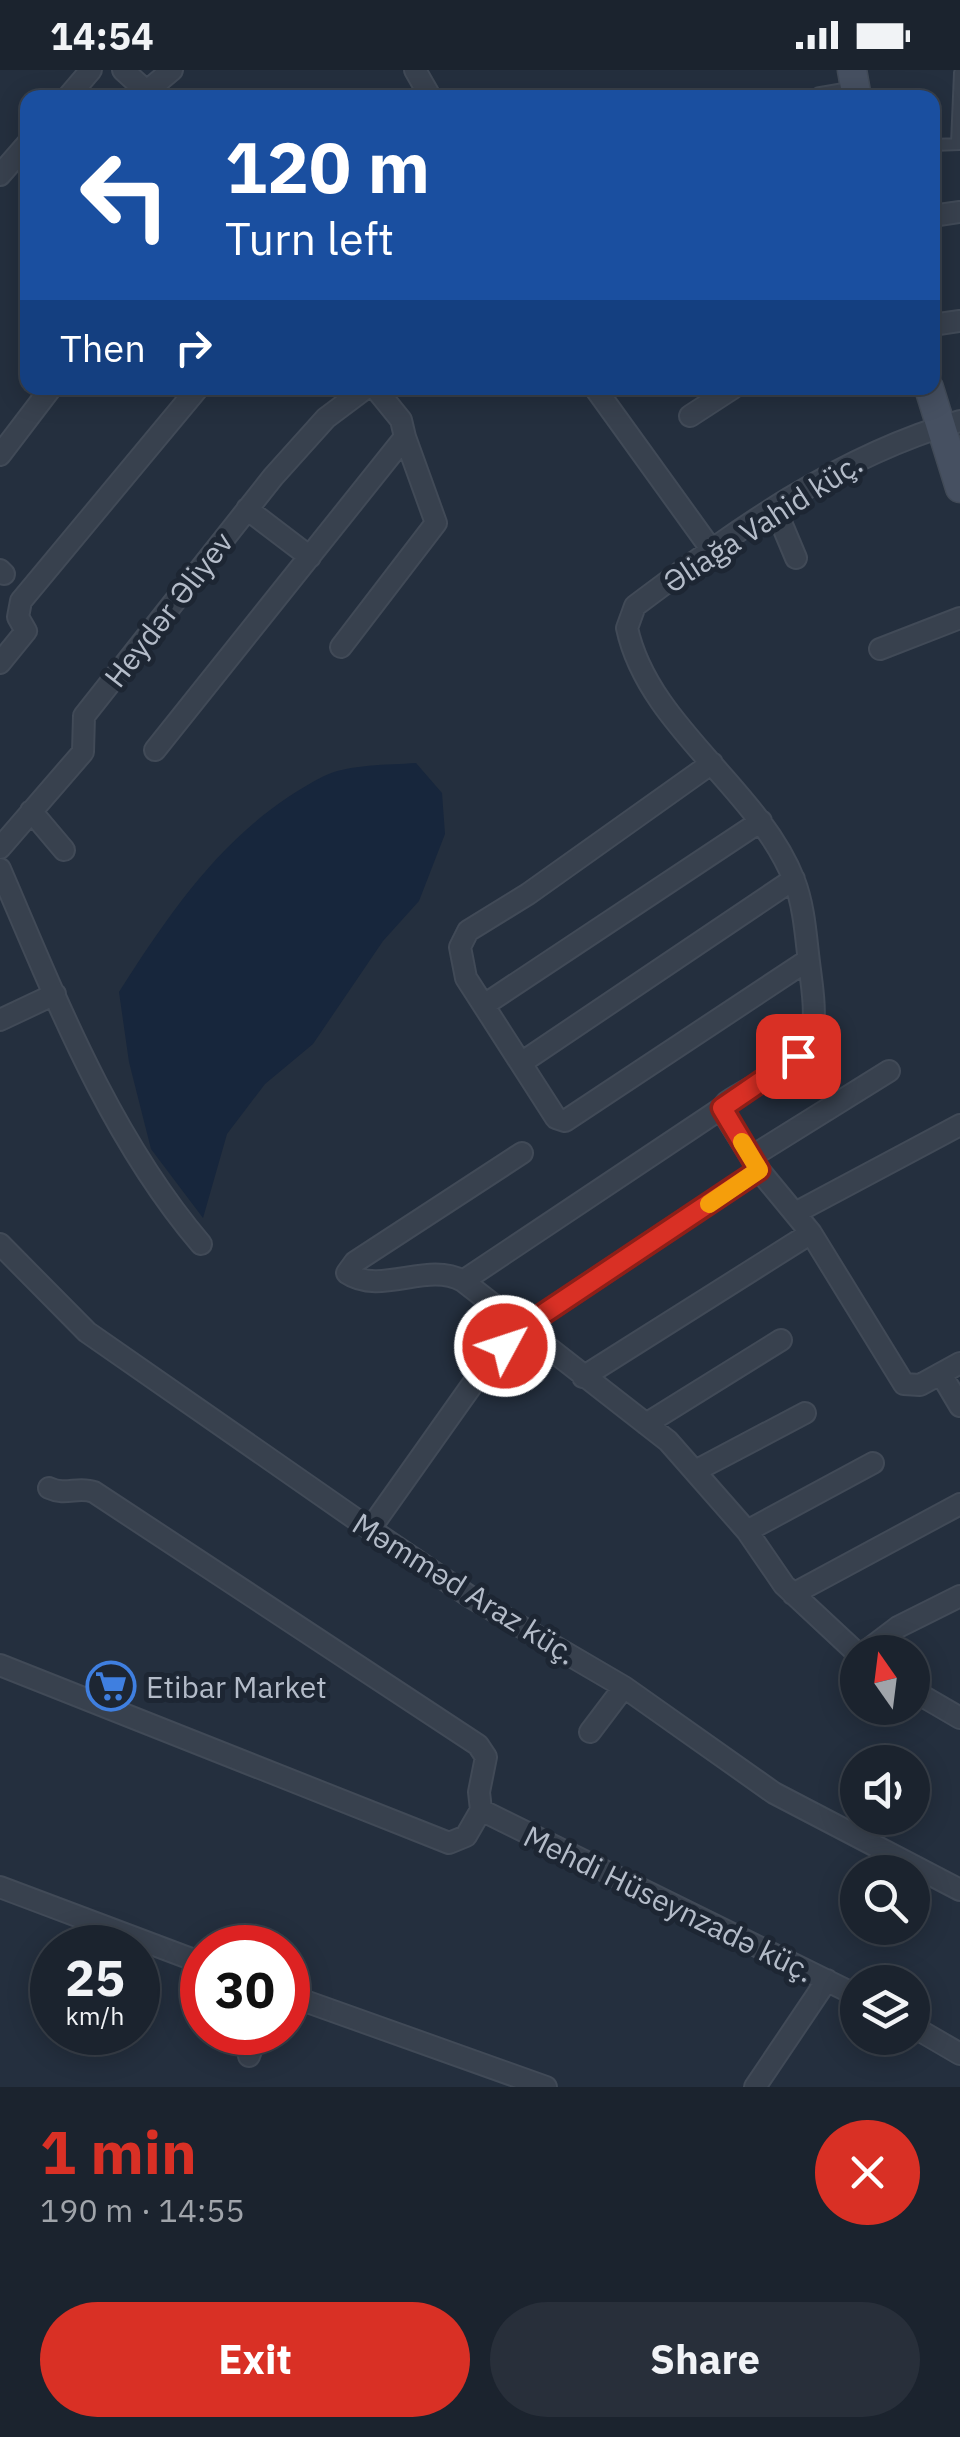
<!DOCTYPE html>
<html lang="en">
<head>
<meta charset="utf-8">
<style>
  body { margin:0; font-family:"IBM Plex Sans",sans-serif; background:#282f3a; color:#f1f3f6; height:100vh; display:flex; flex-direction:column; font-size:38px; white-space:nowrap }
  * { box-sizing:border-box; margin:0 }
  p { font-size:32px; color:#a0a4aa }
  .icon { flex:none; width:55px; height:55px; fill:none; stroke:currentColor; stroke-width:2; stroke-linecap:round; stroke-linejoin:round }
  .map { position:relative; height:2017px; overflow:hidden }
  .panel { display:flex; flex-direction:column; background:#1b232e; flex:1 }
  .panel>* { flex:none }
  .guide { position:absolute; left:20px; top:20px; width:920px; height:305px; border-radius:20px; box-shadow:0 5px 25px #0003,0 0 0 2px #39404a; background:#1a4fa0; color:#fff; overflow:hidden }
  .needle { width:65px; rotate:346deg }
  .tools { position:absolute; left:840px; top:1565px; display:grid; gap:20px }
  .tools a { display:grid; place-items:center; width:90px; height:90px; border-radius:50%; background:#1b232e; box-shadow:0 5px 25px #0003,0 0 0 2px #39404a; font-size:50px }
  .speed { position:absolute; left:30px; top:1855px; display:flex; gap:20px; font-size:50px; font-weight:700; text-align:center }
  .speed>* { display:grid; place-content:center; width:130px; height:130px; border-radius:50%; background:#1b232e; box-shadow:0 5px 25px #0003,0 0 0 2px #39404a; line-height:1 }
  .speed small { font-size:25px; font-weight:400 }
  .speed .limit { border:15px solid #d22; background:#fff; color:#111 }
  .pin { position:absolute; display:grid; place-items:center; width:85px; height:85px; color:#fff; margin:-42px; border-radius:20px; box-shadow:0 5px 15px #0006 }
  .me { position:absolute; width:110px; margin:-55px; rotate:50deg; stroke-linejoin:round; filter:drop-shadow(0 0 8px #0008) }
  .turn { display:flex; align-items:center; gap:35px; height:210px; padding:0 40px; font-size:45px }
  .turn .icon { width:130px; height:130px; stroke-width:2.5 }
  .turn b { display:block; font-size:70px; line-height:85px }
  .then { display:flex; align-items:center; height:95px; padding:0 40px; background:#0003; gap:20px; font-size:38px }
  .round { display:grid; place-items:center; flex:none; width:105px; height:105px; border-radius:52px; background:#282f3a }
  .summary { display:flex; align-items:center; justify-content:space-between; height:170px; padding:0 40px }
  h1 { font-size:60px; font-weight:700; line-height:75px; color:#d93025 }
  .cta { display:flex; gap:20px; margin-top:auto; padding:20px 40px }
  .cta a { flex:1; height:115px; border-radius:60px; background:#d93025; color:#fff; font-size:40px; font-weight:700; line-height:115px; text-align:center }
  .cta a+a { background:#282f3a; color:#f1f3f6 }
  .status { display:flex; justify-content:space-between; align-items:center; height:70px; padding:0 50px; background:#1b232e; direction:ltr }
  .status svg { height:28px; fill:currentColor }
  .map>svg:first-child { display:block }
  .water { fill:#17263c }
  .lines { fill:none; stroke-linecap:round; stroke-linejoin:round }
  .lane-casing { stroke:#414a57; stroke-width:14 }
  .street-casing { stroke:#414a57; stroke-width:24 }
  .secondary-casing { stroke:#414a57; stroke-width:31 }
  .lane { stroke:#38414e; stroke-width:10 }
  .street { stroke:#38414e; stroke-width:20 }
  .secondary { stroke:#465061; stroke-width:28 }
  .route-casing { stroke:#8d1f18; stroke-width:25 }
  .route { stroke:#d93025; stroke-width:18 }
  .slow { stroke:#f59e0b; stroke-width:18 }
  .labels { text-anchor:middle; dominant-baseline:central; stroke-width:10; stroke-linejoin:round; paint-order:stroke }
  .street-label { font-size:30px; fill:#b4bcc9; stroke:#1d2633 }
  .poi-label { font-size:30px; fill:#b4bcc9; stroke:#1d2633; text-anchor:start }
</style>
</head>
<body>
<div class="status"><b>14:54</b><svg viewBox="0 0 49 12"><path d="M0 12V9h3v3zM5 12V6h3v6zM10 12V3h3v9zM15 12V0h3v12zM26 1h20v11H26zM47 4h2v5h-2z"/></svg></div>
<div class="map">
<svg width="960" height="2017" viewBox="0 0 960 2017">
  <rect width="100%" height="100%" fill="#242f3e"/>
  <path class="water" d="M416,693L442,723L445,764L419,831L383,871L313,974L265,1014L227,1064L203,1148L151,1079L129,992L119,922C174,836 230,754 324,706C349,694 388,695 416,693Z"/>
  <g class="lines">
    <g class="lane-casing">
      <path id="lane" d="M957,74L960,3
        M932,75L960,74"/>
    </g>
    <g class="street-casing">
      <path id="street" d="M123,0L154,28
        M415,0L431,28
        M147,21L172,0
        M67,28L91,0
        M820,28L855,22
        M0,105L28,73
        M932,146L960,142
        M932,255L960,251
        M595,318L711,479
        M690,346L733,318
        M960,351C838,386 736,460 635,536L627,558C648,656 758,718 794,810C805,838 806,871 810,900C813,925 820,960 802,981C785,1002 750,1017 727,1032L722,1038L726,1047L759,1100L811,1163L904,1314L920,1315L960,1293
        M0,385L51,318
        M775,438L796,488
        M247,439L310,487
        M0,500L4,504
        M341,577L436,453L405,367
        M880,579L960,548
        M0,593L26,561L18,547L21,531L198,318
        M155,680L405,367L401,350L375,318
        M712,693L528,824L468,861L460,877L466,908L556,1048L565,1051L808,890
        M31,741L64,780
        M0,778L83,682L84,646L273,407L326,348L366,318
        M0,799C56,929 109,1066 201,1174
        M484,935L761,751
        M0,950L55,924
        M521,993L794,809
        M522,1083L355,1192L347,1203C381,1226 427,1191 463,1211L668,1371L747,1461L784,1515L858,1584
        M751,1087L889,1001
        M795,1143L960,1055
        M0,1174L87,1262L370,1459L472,1528L624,1617L774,1723L960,1820
        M463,1211L722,1038
        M941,1304L960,1336
        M583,1307L811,1163
        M646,1354L781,1270
        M697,1400L805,1343
        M49,1418C66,1426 78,1416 94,1422L478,1675L486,1687L479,1722L481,1740
        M370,1459L484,1298L522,1258L759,1100
        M747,1461L873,1393
        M793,1524L960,1434
        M865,1582L898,1557L960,1526
        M0,1595L449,1773L466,1766L481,1740L858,1926
        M912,1620L960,1648
        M590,1662L624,1617
        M0,1817L202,1893
        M288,1925L546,2017
        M912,1956L960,1984
        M249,1986L258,1962
        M755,2017L827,1910"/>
    </g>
    <g class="secondary-casing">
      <path id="secondary" d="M852,0L857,28
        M929,318L960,418"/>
    </g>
    <use href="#lane" class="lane"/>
    <use href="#street" class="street"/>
    <use href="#secondary" class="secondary"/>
  </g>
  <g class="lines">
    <g class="route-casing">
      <path id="route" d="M505,1276L522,1258L759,1100L722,1038L798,986"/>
    </g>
    <use href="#route" class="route"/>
    <path class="slow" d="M709,1134L759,1100L742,1072"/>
  </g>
  <defs>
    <g id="supermarket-ring" transform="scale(2.5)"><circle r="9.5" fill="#1d2633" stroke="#3f7fe0" stroke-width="1.5"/><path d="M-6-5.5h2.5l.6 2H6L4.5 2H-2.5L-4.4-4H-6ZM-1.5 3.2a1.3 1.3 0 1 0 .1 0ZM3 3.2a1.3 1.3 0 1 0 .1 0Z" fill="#3f7fe0"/></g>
  </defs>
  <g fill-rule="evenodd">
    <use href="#supermarket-ring" x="111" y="1616"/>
  </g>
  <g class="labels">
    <g class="street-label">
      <text transform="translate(762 452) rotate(-33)">Əliağa Vahid küç.</text>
      <text transform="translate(168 539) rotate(-52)">Heydər Əliyev</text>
      <text transform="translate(465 1518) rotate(32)">Məmməd Araz küç.</text>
      <text transform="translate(669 1833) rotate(26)">Mehdi Hüseynzadə küç.</text>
    </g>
    <g class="poi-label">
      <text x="146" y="1616">Etibar Market</text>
    </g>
  </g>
</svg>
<div class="tools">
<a><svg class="needle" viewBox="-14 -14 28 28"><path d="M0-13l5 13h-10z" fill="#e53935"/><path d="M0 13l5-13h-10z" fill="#a0a4aa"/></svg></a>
<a><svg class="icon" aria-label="sound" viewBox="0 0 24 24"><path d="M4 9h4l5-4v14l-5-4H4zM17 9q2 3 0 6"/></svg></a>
<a><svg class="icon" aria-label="search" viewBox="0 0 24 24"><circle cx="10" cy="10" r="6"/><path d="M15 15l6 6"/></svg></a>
<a><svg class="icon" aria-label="layers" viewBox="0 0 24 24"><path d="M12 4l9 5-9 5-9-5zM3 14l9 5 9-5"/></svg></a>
</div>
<div class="speed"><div>25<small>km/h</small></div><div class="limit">30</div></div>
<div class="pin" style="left:798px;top:986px;background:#d93025"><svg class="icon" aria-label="arrive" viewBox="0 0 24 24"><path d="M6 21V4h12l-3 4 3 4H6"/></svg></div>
<svg class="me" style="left:505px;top:1276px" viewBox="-20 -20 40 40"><circle r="17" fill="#d93025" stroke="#fff" stroke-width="3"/><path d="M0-11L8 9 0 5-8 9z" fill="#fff"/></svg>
<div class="guide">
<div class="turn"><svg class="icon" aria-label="left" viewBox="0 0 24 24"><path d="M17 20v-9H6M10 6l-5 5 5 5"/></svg><div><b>120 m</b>Turn left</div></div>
<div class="then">Then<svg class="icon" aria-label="right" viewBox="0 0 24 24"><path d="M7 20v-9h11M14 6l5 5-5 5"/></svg></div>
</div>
</div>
<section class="panel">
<div class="summary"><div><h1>1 min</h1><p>190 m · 14:55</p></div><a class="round" style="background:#d93025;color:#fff"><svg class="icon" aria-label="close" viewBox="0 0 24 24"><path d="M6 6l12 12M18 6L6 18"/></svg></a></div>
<div class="cta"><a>Exit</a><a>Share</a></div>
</section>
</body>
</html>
